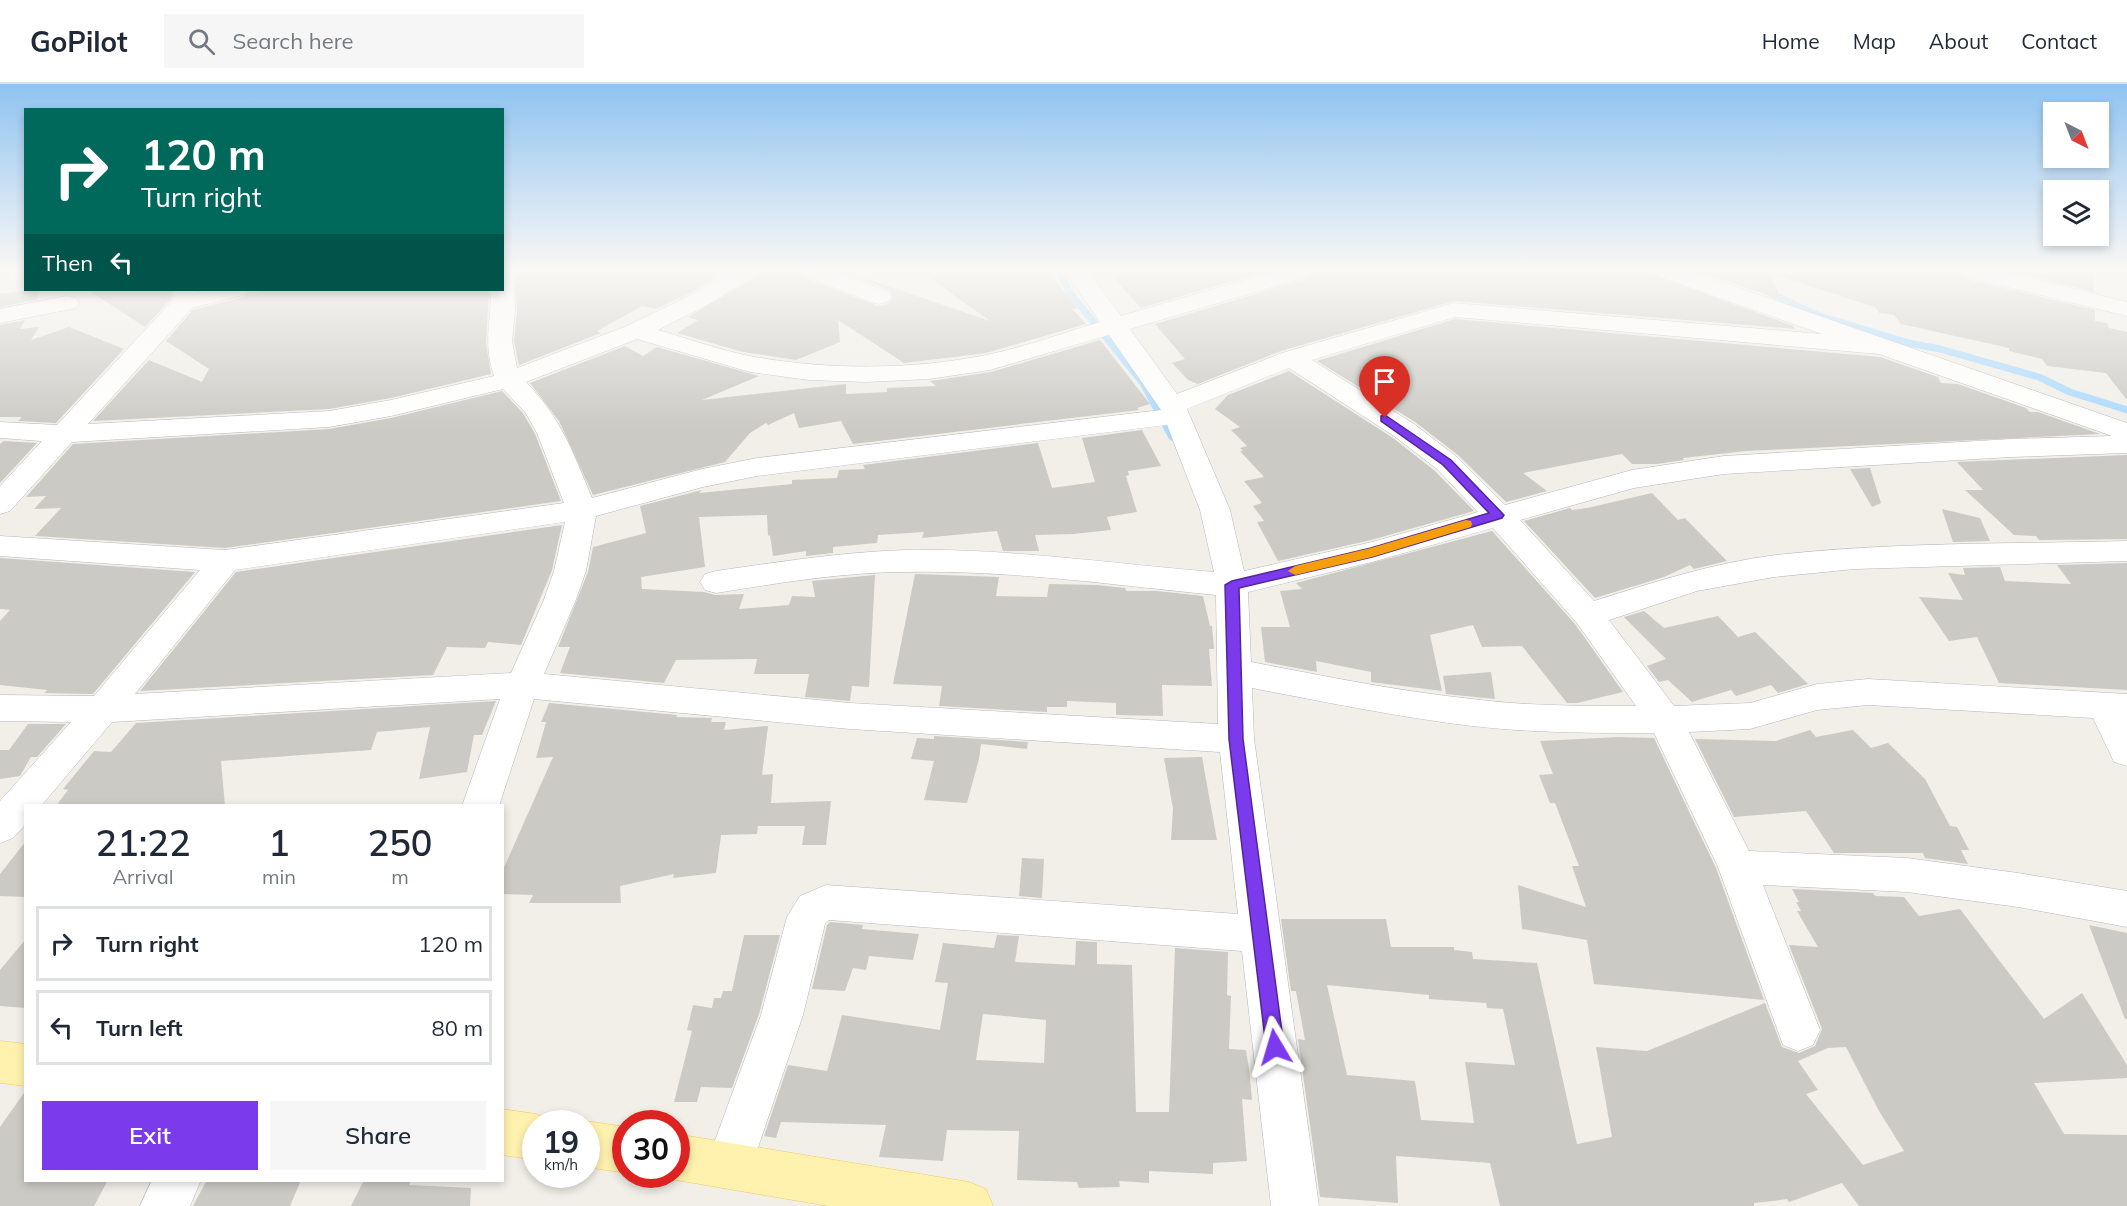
<!DOCTYPE html>
<html lang="en">
<head>
<meta charset="utf-8">
<style>
  body { margin:0; font-family:Mulish,sans-serif; background:#f6f6f7; color:#1f2937; height:100vh; display:flex; flex-direction:column; font-size:22px; white-space:nowrap }
  * { box-sizing:border-box; margin:0 }
  p { font-size:20px; color:#747a83 }
  .icon { flex:none; width:33px; height:33px; fill:none; stroke:currentColor; stroke-width:2; stroke-linecap:round; stroke-linejoin:round }
  .map { position:relative; flex:1; overflow:hidden }
  .panel { position:absolute; left:24px; top:720px; width:480px; height:378px; display:flex; flex-direction:column; background:#fff; border-radius:0px; box-shadow:0 3px 9px #0003 }
  .panel>* { flex:none }
  .hud { position:absolute; left:24px; top:24px; width:480px; height:183px; border-radius:0px; box-shadow:0 3px 9px #0003; background:#00695c; color:#fff; overflow:hidden }
  .needle { width:39px; rotate:138deg }
  .controls { position:absolute; left:2043px; top:18px; display:grid; gap:12px }
  .controls a { display:grid; place-items:center; width:66px; height:66px; border-radius:0px; background:#fff; box-shadow:0 3px 9px #0003; font-size:30px }
  .speed { position:absolute; left:522px; top:1026px; display:flex; gap:12px; font-size:30px; font-weight:700; text-align:center }
  .speed>* { display:grid; place-content:center; width:78px; height:78px; border-radius:50%; background:#fff; box-shadow:0 3px 9px #0003; line-height:1 }
  .speed small { font-size:15px; font-weight:400 }
  .speed .limit { border:9px solid #d22; background:#fff; color:#111 }
  .pin { position:absolute; display:grid; place-items:center; width:51px; height:51px; color:#fff; margin:-62px -26px; border-radius:50% 50% 50% 0; rotate:-45deg; box-shadow:0 0 6px #0007 }
  .pin .icon { rotate:45deg }
  .me { position:absolute; width:66px; margin:-33px; rotate:353deg; stroke-linejoin:round; filter:drop-shadow(0 0 4px #0008) }
  .turn { display:flex; align-items:center; gap:21px; height:126px; padding:0 18px; font-size:27px }
  .turn .icon { width:78px; height:78px; stroke-width:2.5 }
  .turn b { display:block; font-size:42px; line-height:51px }
  .then { display:flex; align-items:center; height:57px; padding:0 18px; background:#0003; gap:12px; font-size:22px }
  .eta { display:flex; justify-content:space-evenly; align-items:center; height:102px; text-align:center }
  .eta b { font-size:36px; font-weight:600; line-height:42px }
  .action { display:flex; gap:12px; margin-top:auto; padding:12px 18px }
  .action a { flex:1; height:69px; border-radius:0px; background:#7c3aed; color:#fff; font-size:24px; font-weight:600; line-height:69px; text-align:center }
  .action a+a { background:#f6f6f7; color:#1f2937 }
  ul { padding:0; list-style:none }
  li { display:flex; align-items:center; gap:18px; height:75px; margin:0 12px 9px; padding:0 6px; border:3px solid #e0e1e3; border-radius:0px }
  li div { flex:1 }
  li b { display:block; font-size:22px }
  li em { font-style:normal }
  header { display:flex; align-items:center; gap:36px; box-sizing:border-box; height:84px; padding:0 30px; background:#fff; border-bottom:2px solid #e0e1e3 }
  header strong { font-size:28px }
  nav { display:flex; gap:33px; margin-inline-start:auto; font-size:21px }
  .search { width:420px; height:54px; background:#f6f6f7; display:flex; align-items:center; gap:15px; box-sizing:border-box; padding:0 21px; border-radius:0px; color:#747a83; font-size:22px }
  .map>svg:first-child { display:block }
  .lines { fill:none; stroke-linecap:round; stroke-linejoin:round }
  .stream { stroke:#aadaff; stroke-width:7 }
  .building { fill:#cccac5; fill-rule:evenodd }
  .minor-casing { stroke:#b5b8bc; stroke-width:1 }
  .major-casing { stroke:#f2c960; stroke-width:1 }
  .minor { fill:#fff; fill-rule:evenodd }
  .major { fill:#fff2af; fill-rule:evenodd }
  .route { fill:#7c3aed; stroke:#51269a; stroke-width:1.5 }
  .slow { fill:#f59e0b }
</style>
</head>
<body>
<header>
<strong>GoPilot</strong>
<div class="search"><svg class="icon" aria-label="search" viewBox="0 0 24 24"><circle cx="10" cy="10" r="6"/><path d="M15 15l6 6"/></svg>Search here</div>
<nav><a>Home</a><a>Map</a><a>About</a><a>Contact</a></nav>
</header>
<div class="map">
<svg width="2127" height="1122" viewBox="0 0 2127 1122">
  <rect width="100%" height="100%" fill="#f1efe8"/>
  <g class="lines">
    <path class="stream" d="M1058,187L1070,209L1143,299L1172,353
      M1772,210L1817,231L1909,259L1940,265L2039,293L2070,308L2127,326"/>
  </g>
  <path class="building" d="M515,187H723L692,208L656,225L642,222L597,247L601,249L519,281L514,257L517,227Z
    M758,187H800L805,194L878,222L888,220L893,214L888,206L844,187L990,237L920,187H1048L1077,224L1072,225L1086,240L986,269L904,279L838,236L840,258L796,276L743,268L677,249L698,236L688,233L754,194Z
    M1108,187H1266L1141,224Z
    M1314,187H1643L1793,242L1795,245L1454,217L1281,267L1198,300L1188,296L1172,279L1185,275L1155,240L1310,194Z
    M1698,187H1768L1782,216Z
    M1776,187H1959L1963,194L2095,226V237L2107,239L2109,244L2127,248V316L2106,289L2047,282L2042,275L2009,267V264L1901,240L1894,231L1879,229L1875,223L1776,191Z
    M2013,187H2093L2094,208Z
    M29,206H41L36,216L0,223V210Z
    M88,206H173L170,216L145,243Z
    M271,206H489L486,259L491,290L391,314L329,325L93,337L149,276L202,298L209,285L166,257L193,226L244,213L247,209Z
    M1455,235L1880,273L1938,293L1941,299L1958,300L2026,324L2030,328H2038L2100,350L1746,367L1683,374L1684,376L1657,380H1632L1622,370L1523,389L1547,407L1506,418L1458,371L1415,338L1317,277Z
    M25,236L20,245L39,243L31,256L69,243L124,265L56,339L18,337L22,333H0V241Z
    M1100,256L1150,320L1137,324L1139,326L853,360L841,337L799,344L794,329L768,341L766,339L750,349L725,378L593,411L559,337L530,299L625,262L643,272L657,263L759,292L702,316L846,300V310L887,308V304L936,302L930,297L991,288Z
    M1289,287L1393,354L1435,387L1474,427L1371,456L1278,477L1257,438L1264,437L1253,422L1262,419L1244,397L1264,393L1240,367H1243L1240,364L1247,362L1231,346L1240,343L1215,325L1228,311Z
    M502,307L523,329L535,350L561,417L225,464L35,452L61,424L34,425L46,412L26,413L73,360L329,345L391,334Z
    M1142,346L1161,382L1128,387L1129,391L1126,392L1137,428L1107,433L1111,446L1073,450L1035,451L1039,467H1003L997,447L922,454L924,448L878,451L877,459L833,463V469L806,472V467L773,472L770,451L768,452L767,431L699,433L705,483L641,493L642,505L704,508L715,511L744,510L739,525L789,521L792,512L815,513L812,497L875,491L869,603L852,602L850,617L805,613L809,590H754L757,575L676,576L664,599L560,589L570,563H558L588,488L593,463L646,449L640,422L702,406L699,409L792,400V396L837,394L839,386L865,385L863,381L1038,359L1052,404L1095,398L1082,354Z
    M4,357L37,359L0,399V360Z
    M2127,371V455L2039,456L2036,452L2014,451L1965,406H1983L1957,378Z
    M1870,384L1881,419L1872,423L1850,385Z
    M1652,409L1678,436L1685,434L1727,477L1694,485L1690,481L1664,493L1595,514L1524,437L1570,424L1572,426L1587,424Z
    M1942,425L1980,434L1990,457L1953,458Z
    M562,441L552,486L521,561L488,558L485,564L447,563L433,591L140,607L236,488Z
    M1492,447L1575,540L1623,608L1577,619H1567L1522,562L1482,563L1473,541L1430,551L1442,607L1371,598V588L1316,577L1317,588L1265,578L1261,543H1290L1280,507L1302,505L1296,499Z
    M0,474L195,488L93,610L44,609L47,606L0,601V537L10,526L0,525Z
    M2127,479V606L1999,599L1977,553L1949,557L1919,513L1963,516L1948,489L1965,491L1963,484L2000,483L2005,497L2071,500L2057,481Z
    M915,490L999,493L996,512L1047,513L1049,500L1097,501L1125,504L1126,507H1157L1203,512L1210,542H1212L1214,565H1209L1212,602L1162,601L1163,632L1116,631V619L1067,617V623H1047V628L939,622L942,602L893,600Z
    M1644,527L1664,544L1718,532L1738,553L1755,548L1808,600L1778,609L1771,601L1736,612L1731,606L1692,618L1668,596L1659,598L1647,582L1666,575L1624,533Z
    M1491,588L1495,615L1446,610L1443,592Z
    M496,617L482,651H474L467,688L419,695L430,643L377,648L371,666L221,677L225,722H56L68,706L63,705L94,667L111,668L136,639Z
    M549,619L677,631L676,633L712,634L711,638H726L724,646L768,642L762,691L773,690L771,719L831,717L826,761H802L805,742H758L757,750L721,751L716,789L673,794L674,790L620,802L621,819H529L533,811L502,810V788L553,673L536,674L546,638H541Z
    M28,640H66L37,673H31L20,692L0,695V666H9Z
    M1810,646L1816,653L1853,646L1871,664L1888,659L1925,695L1950,742L1957,743L1969,766H1961L1968,780L1925,774L1923,769H1834L1806,727L1734,733L1695,655L1776,657Z
    M934,652L1028,658L1027,665L981,660L979,675L967,719L924,716L934,677L911,675L917,654L934,655Z
    M1618,653L1654,654L1716,784L1764,916L1594,900L1587,856L1522,845L1518,801L1586,823L1572,782H1579L1555,719H1550L1539,691L1553,690L1540,657Z
    M1202,673L1217,756H1171L1173,725L1164,674Z
    M26,757V813L0,812V790Z
    M1022,774L1044,775L1042,814L1019,812Z
    M1792,805L1873,809L1875,812L1904,813L1919,832L1960,825L2044,935L2082,909L2127,981V994L2034,999L2064,1050L2127,1051V1122H1859L1842,1099L1789,1118L1787,1115L1773,1117L1754,1119V1122H1500L1490,1079L1396,1072L1398,1119L1320,1113L1298,955L1305,956L1296,907H1291L1281,835H1386L1391,863H1454V866L1472,868L1473,875L1537,879L1577,1060L1612,1053L1596,963L1647,967L1765,919L1782,963L1799,969L1815,962L1822,945L1789,861L1818,863L1797,827H1801L1796,818H1799ZM1327,901L1429,911V915L1486,919L1487,924L1503,925L1515,981L1465,978L1474,1039L1421,1036L1415,997L1347,991ZM1846,963L1879,1027L1904,1067L1863,1081L1806,1010L1818,1006L1798,977L1828,964Z
    M830,838L863,841L862,845L919,850L913,876L869,872L866,886L853,884L845,907L812,905L827,841Z
    M2089,841L2127,849V935H2125Z
    M744,851H780L759,930L732,1004L701,1003L697,1018H674L692,947L687,946L693,921L712,924L714,914H721L723,907H732Z
    M997,851L1019,852L1015,878L1075,881L1076,857L1097,858V880L1132,881L1136,1028H1169L1175,864L1228,868L1227,911L1231,912L1229,965L1246,966L1249,985L1252,1016L1242,1015L1247,1077L1213,1079V1090L1149,1087V1099L1119,1097L1120,1103L1079,1104L1077,1098L1017,1096L1019,1047L947,1046L943,1077L879,1073L886,1041L781,1038L776,1054L764,1052L788,981L827,987L842,931L940,946L948,899L935,898L943,859L994,864ZM983,930L1046,936L1044,979L976,976Z
    M26,855V924L0,922V886Z
    M26,1006V1096H108L94,1122H0V1043Z
    M207,1096H301L290,1122H193Z
    M364,1096H411L409,1101L471,1104L470,1122H351Z"/>
  <g class="lines">
    <g class="minor-casing">
      <path id="minor" d="M502,187H510L514,192L515,227L512,257L517,284L627,242L693,210L728,187H756L753,192L709,220L658,246C690,255 722,267 755,273C830,286 911,286 986,271C1025,263 1063,249 1100,238L1065,187H1088L1121,232L1275,187H1312L1309,192L1130,245L1177,310L1282,269L1454,219L1822,250L1658,192L1655,187H1690L2127,339V369L2011,373L1724,390L1634,404L1520,436L1594,517C1654,498 1713,479 1776,471C1892,458 2010,460 2127,457V477L1855,485L1774,493L1697,507L1609,536L1674,622L1750,619L1817,600L1868,595L2127,610V682L2114,678L2093,634L1868,621L1817,626L1750,645L1689,648L1749,767L1907,774L2018,789L2127,807V843L2018,823L1907,808L1763,801L1820,946L1813,961L1798,967L1783,961L1718,783L1654,649C1593,649 1532,649 1472,642C1398,633 1325,618 1252,604L1254,655L1319,1122H1271L1242,867L829,836L825,840L803,931L752,1081L745,1097L729,1104L713,1097L706,1081L761,931L787,833L800,812L826,801L1238,830L1220,668L850,645L534,615L499,722H462L500,615L112,638L41,722H26V740L13,754L0,759V717L71,638L0,637V611L94,612L200,486L0,472V452L225,466L564,419L537,349L525,328L503,305L391,332L329,343L72,358L10,427L0,430V402L42,357L0,354V338L57,341L172,217L175,206H199L198,208L208,206H247L243,211L192,224L88,340L329,327L391,316L494,292C483,259 491,239 491,206H502ZM1455,233L1879,270L2112,352L2011,355L1724,372L1632,386L1505,421L1457,373L1414,340L1312,276ZM1109,251L1161,326L757,374L702,385L592,414C573,368 561,334 526,298L637,255L750,288L809,296L866,298L929,295L990,286ZM1289,284L1394,352L1437,385L1478,428L1372,458L1244,487L1230,426L1187,325ZM1167,341L1200,426L1214,488C1113,480 1006,464 906,466C842,468 779,478 716,487L705,490L700,498L705,506L716,509C779,499 843,488 907,488C1010,486 1114,501 1216,511L1218,640L850,619L544,590L575,518L586,487L596,432L703,403L757,392ZM565,438L554,487L543,518L511,589L135,610L235,486ZM1493,444L1577,539L1636,622C1581,622 1526,622 1472,615C1397,607 1324,592 1251,578L1248,508L1372,478Z
        M803,187H836L887,208L891,213L887,218L879,220L871,218L806,192Z
        M1961,187H2002L2127,218V232L1964,192Z
        M67,212L76,214L79,219L76,224L0,239V225Z
        M152,1096H201L190,1122H140Z"/>
    </g>
    <g class="major-casing">
      <path id="major" d="M0,957L26,960V1002L0,999Z
        M502,1025L536,1030L552,1037L553,1040H536V1076L502,1071Z
        M586,1037L626,1043V1089L586,1083V1040H580Z
        M676,1050L969,1098L986,1105L993,1122H828L676,1096L662,1090H676Z"/>
    </g>
    <use href="#minor" class="minor"/>
    <use href="#major" class="major"/>
  </g>
  <linearGradient id="sky" x2="0" y2="1"><stop stop-color="#8fc3f1"/><stop offset="0.54" stop-color="#f9f8f5"/><stop offset="1" stop-color="#f9f8f5" stop-opacity="0"/></linearGradient>
  <rect width="2127" height="344" fill="url(#sky)"/>
  <path class="route" d="M1385,331L1451,376L1504,431L1502,434L1372,473L1239,504L1243,655L1284,963L1281,969L1275,972L1268,969L1266,963L1229,655L1225,501L1232,497L1371,464L1489,429L1443,381L1381,337V332Z"/>
  <path class="slow" d="M1466,436L1471,437L1472,440L1471,443L1372,473L1295,491L1288,487L1295,482L1371,464Z"/>
</svg>
<div class="controls">
<a><svg class="needle" viewBox="-14 -14 28 28"><path d="M0-13l5 13h-10z" fill="#e53935"/><path d="M0 13l5-13h-10z" fill="#747a83"/></svg></a>
<a><svg class="icon" aria-label="layers" viewBox="0 0 24 24"><path d="M12 4l9 5-9 5-9-5zM3 14l9 5 9-5"/></svg></a>
</div>
<div class="speed"><div>19<small>km/h</small></div><div class="limit">30</div></div>
<div class="pin" style="left:1385px;top:334px;background:#d93025"><svg class="icon" aria-label="arrive" viewBox="0 0 24 24"><path d="M6 21V4h12l-3 4 3 4H6"/></svg></div>
<svg class="me" style="left:1275px;top:963px" viewBox="-20 -20 40 40"><path d="M0-17L14 15 0 8-14 15z" fill="#7c3aed" stroke="#fff" stroke-width="4"/></svg>
<div class="hud">
<div class="turn"><svg class="icon" aria-label="right" viewBox="0 0 24 24"><path d="M7 20v-9h11M14 6l5 5-5 5"/></svg><div><b>120 m</b>Turn right</div></div>
<div class="then">Then<svg class="icon" aria-label="left" viewBox="0 0 24 24"><path d="M17 20v-9H6M10 6l-5 5 5 5"/></svg></div>
</div>
<section class="panel">
<div class="eta">
<div><b>21:22</b><p>Arrival</p></div>
<div><b>1</b><p>min</p></div>
<div><b>250</b><p>m</p></div>
</div>
<ul>
<li><svg class="icon" aria-label="right" viewBox="0 0 24 24"><path d="M7 20v-9h11M14 6l5 5-5 5"/></svg><div><b>Turn right</b></div><em>120 m</em></li>
<li><svg class="icon" aria-label="left" viewBox="0 0 24 24"><path d="M17 20v-9H6M10 6l-5 5 5 5"/></svg><div><b>Turn left</b></div><em>80 m</em></li>
</ul>
<div class="action"><a>Exit</a><a>Share</a></div>
</section>
</div>
</body>
</html>
